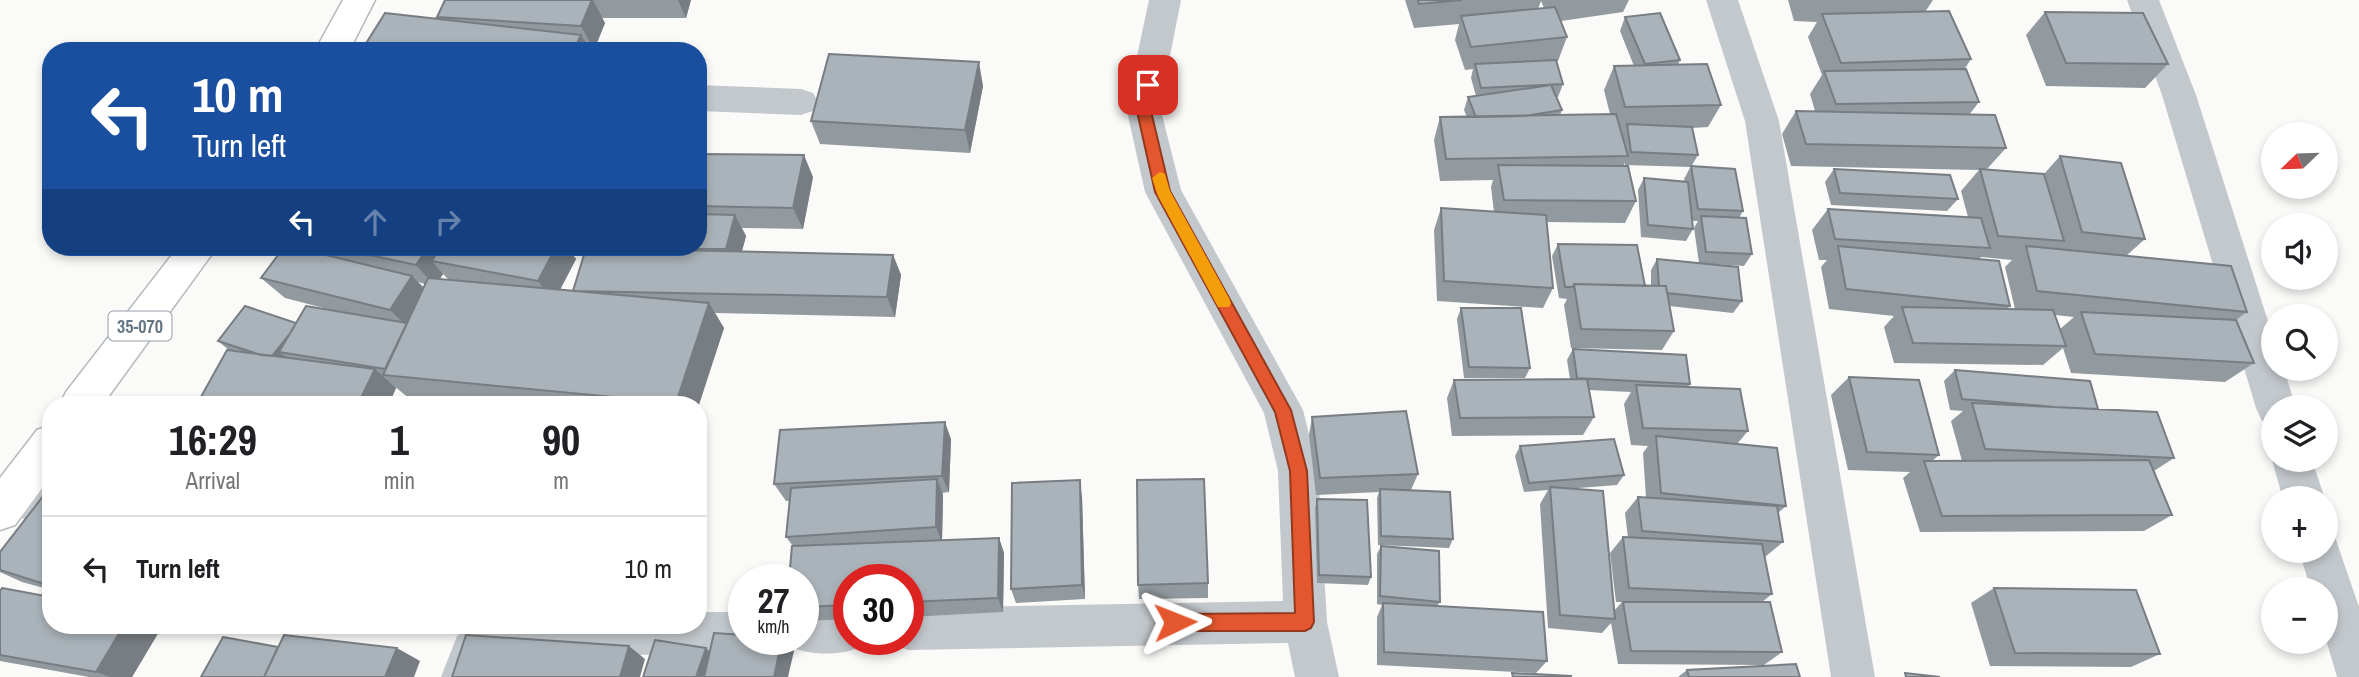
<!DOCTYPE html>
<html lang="en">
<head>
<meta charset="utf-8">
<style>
  body { margin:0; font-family:"Archivo Narrow",sans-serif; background:#f2f2f2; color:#202124; height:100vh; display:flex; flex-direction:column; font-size:26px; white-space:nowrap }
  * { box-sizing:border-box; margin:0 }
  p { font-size:23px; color:#757577 }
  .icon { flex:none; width:38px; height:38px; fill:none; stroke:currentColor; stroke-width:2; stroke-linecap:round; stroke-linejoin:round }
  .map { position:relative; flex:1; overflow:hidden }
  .side { position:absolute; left:42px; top:396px; width:665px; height:238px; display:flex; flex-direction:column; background:#fff; border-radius:28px; box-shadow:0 4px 10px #0003 }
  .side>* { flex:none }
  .guide { position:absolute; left:42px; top:42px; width:665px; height:214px; border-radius:28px; box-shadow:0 4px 10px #0003; background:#1a4fa0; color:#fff; overflow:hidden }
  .needle { width:46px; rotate:247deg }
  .buttons { position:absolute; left:2261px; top:122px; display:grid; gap:14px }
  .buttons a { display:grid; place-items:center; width:77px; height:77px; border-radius:50%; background:#fff; box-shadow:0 4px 10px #0003; font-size:35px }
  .speed { position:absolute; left:728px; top:564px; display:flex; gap:14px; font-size:35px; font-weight:700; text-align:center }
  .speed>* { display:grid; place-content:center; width:91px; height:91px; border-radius:50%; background:#fff; box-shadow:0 4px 10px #0003; line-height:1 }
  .speed small { font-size:18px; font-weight:400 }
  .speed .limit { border:10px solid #d22; background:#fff; color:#111 }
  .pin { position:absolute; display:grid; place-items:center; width:60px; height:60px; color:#fff; margin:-30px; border-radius:14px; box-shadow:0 4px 10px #0006 }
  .me { position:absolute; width:77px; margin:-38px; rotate:88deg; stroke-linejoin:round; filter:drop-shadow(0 0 5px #0008) }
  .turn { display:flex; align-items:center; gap:24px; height:147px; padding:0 35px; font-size:32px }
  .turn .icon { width:91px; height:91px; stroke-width:2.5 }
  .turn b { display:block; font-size:49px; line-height:60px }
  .lanes { display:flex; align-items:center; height:66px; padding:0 35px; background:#0003; justify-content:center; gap:35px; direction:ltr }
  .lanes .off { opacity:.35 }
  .eta { display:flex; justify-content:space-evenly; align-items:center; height:119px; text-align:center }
  .eta b { font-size:42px; font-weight:700; line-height:49px }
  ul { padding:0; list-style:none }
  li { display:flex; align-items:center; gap:21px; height:105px; padding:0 35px; border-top:2px solid #e0e0e0 }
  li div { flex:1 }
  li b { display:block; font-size:26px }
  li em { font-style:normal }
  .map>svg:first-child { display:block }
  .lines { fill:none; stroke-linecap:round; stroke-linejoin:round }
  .primary-casing { stroke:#b5babe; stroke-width:3 }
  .minor { fill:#c3c8cc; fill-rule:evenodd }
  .primary { fill:#fff; fill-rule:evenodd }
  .wall { fill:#929a9f; fill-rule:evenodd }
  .shaded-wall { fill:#777d82 }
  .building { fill:#aab3b9; stroke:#777d82; stroke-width:2 }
  .route { fill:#e4572e; stroke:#94391e; stroke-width:2 }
  .slow { fill:#f59e0b }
  .labels { text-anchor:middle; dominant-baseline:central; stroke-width:7; stroke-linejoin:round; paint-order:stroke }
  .shield { fill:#fff; stroke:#939fa8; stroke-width:2 }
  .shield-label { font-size:18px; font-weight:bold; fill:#657683 }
</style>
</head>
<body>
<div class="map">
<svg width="2359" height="677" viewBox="0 0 2359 677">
  <rect width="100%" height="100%" fill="#fafaf8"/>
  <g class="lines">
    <g class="primary-casing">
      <path id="primary" d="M343,0H375L349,51H315Z
        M178,247H217L103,404H60L66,392Z
        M51,425V476L15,525L0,530V478L37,430Z"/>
    </g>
    <path class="minor" d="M1149,0H1181L1160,107L1181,190L1303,410L1318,471L1327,622L1339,677H1295L1288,643L908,650L893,644L890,639H908V608L1283,601L1278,471L1264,413L1145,192L1126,107Z
      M1706,0H1738L1779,121L1875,677H1831L1745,121Z
      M2127,0H2159L2196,95L2273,337V369H2284L2296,408H2273V425L2262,421L2256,408L2162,95Z
      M698,85L801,89L813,93L818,102L813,111L801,115L698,111Z
      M2273,457V460H2312L2325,499H2283L2272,460Z
      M9,480L51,485V523L0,515V483Z
      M2326,533L2335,537L2359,607V677H2337L2326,640V590H2311L2299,551H2326Z
      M803,610H849V639H867L864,646C841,656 811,656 788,646L785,639H803Z
      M698,612H744V639H763L759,648L744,654L510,656C496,659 488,662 485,677H441L457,636L474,625H698Z"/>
    <use href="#primary" class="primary"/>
  </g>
  <path class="wall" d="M445,0H691L686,18H602L605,23L594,50L590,49L591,51H370L365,45L438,19L437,17Z
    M1405,0H1629L1623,12L1561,21L1567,37L1558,61H1557L1563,84L1558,97H1556L1562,110L1560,115L1610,114L1604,90L1614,66H1634L1620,31L1625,17L1680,60L1678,65L1721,105L1708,127L1692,128L1698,155L1691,167L1625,165V163L1623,166L1636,201L1625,223L1547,222L1553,288L1543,308L1437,301L1434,230L1441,208L1494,212L1491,187L1493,180L1440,181L1434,140L1440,117H1467L1464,110L1468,97L1476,96L1471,78L1473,69L1465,70L1455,40L1459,24L1414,28ZM1541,1L1544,8L1538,9Z
    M1788,0H1933L1925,12L1971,59L1964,70L1979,102L1969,115L2006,148L1987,169L2044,174L2060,156L2145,239L2126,256L2247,312L2236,320L2254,363L2225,382L2071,373L2063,348L2043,365L1894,363L1884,327L1894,316L1829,309L1821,267L1827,260H1819L1812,230L1828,209L1968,217L1961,191L1979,170L1791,166L1782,134L1796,111H1815L1810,94L1822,75L1808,37L1817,22L1794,21ZM1981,257L2012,260L2005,267L2015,309H2007L2010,306L1979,259ZM2055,315L2074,317L2060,329Z
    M2045,12L2168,64L2145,88L2046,86L2026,35Z
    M983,86L970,153L820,144L811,121Z
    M698,154L813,177L803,229L742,228L746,236L742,251L893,255L901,275L895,317L715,313L724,328L698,404H468L410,399L394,386L396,388L389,404H197L230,351L218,341L339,312L285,298L261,278L281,251L260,247H567L576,259L560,290L573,291L586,248L575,247L605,249L604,247H698ZM443,274L449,280L440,279ZM418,282L425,284L424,288Z
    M1691,166L1743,211L1739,218L1752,254L1744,266L1713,264L1742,301L1733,313L1669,306L1674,331L1662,350L1571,348L1564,305L1567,299L1559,298L1552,256L1558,244L1645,286H1651V270L1657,259L1699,263L1694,228L1698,221H1692L1693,229L1686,241L1641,237L1638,190L1644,178L1685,182L1684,179Z
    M1834,169L1958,199L1947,211L1831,205L1825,182Z
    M1461,308L1530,368L1525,378H1464L1457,319Z
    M1573,349L1690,384L1688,387L1748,431L1737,444L1786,506L1778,513L1783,542L1765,557L1772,594L1762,602L1782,652L1764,665L1618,664L1611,623L1602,633L1548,628L1540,504L1548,490L1524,492L1515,456L1520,446L1624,475L1617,485L1566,489L1614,611L1622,602H1616L1610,553L1623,537L1628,538L1625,513L1638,497H1646L1643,453L1648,446L1631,445L1624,404L1631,392L1589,390L1594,417L1583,435L1452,436L1447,398L1454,380L1570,379L1567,360Z
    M1955,370L2098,409L2174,458L2154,471L2172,515L2144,531L1920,532L1903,478L1910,472L1848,470L1831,395L1849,377L1939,455L1932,461H1962L1951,421L1963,411L1950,410L1944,381Z
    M1312,417L1418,474L1411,490L1453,539L1449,548L1378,545L1377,498L1379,492L1316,495L1309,435Z
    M951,439L949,492L942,493L943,495L942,540L999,538L1004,553L1003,612L908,617V579H849V619L803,621V579L793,546L786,537L790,501H786L774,484Z
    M51,497V590L22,582L0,572V552Z
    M1082,497L1085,599L1016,603L1011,589Z
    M1317,499L1371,577L1368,585L1317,583L1315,508Z
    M1381,546L1440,602L1437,606L1547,661L1536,673L1377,665V617L1382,605L1377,604V554Z
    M1208,583V598L1139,599L1138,585Z
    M1994,588L2160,654L2131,667L1990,666L1971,603Z
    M0,591L163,625L132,677H89L0,661Z
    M1687,670L1800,677H1678Z"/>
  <path class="shaded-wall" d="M592,0H593L605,23L594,50L581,26Z
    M678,0H691L686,18Z
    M581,35L591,51H573Z
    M979,62L983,86L970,153L965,130Z
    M804,155L813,177L803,229L793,208Z
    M735,215L746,236L737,270L726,249Z
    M428,247H460L432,261L443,274L435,286L416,265Z
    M556,247H567L576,259L554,301L538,281Z
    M893,255L901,275L895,317L887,297Z
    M412,276L432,296L408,327L390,310Z
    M709,303L724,328L698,408V404H677L676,403Z
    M298,323L279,352L291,361L271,358Z
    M375,369L396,388L389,404H358Z
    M945,422L951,439L949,492L942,476Z
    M937,479L943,495L942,543L936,527Z
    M1080,480L1082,497L1085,599L1082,585Z
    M999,538L1004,553L1003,612L998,598Z
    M124,625H163L132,677H110L96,672Z
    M782,639H783L794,651L788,677H774Z
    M629,646L645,659L640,677H620Z
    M397,648L420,661L414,677H385Z
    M706,648L720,661L715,677H696Z"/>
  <path class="building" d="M445,0H592L581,26L437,17Z
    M1418,0H1462L1419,4Z
    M1555,7L1567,37L1471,47L1461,16Z
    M1949,11L1971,59L1841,63L1822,14Z
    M2045,12L2143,13L2168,64L2066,63Z
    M385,13L581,35L573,51H422L365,45Z
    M1660,13L1680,60L1645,64L1625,17Z
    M829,54L979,62L965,130L811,121Z
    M1556,60L1563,84L1481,88L1475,64Z
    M1707,64L1721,105L1625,107L1614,66Z
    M1966,69L1979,102L1836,104L1824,71Z
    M1551,85L1562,110L1525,116L1476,117L1468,97Z
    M1796,111L1995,115L2006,148L1806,144Z
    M1616,114L1628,156L1446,159L1440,117Z
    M1627,124L1692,127L1698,155L1631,152Z
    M698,154L804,155L793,208L698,206Z
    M2060,156L2121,163L2145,239L2082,232Z
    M1498,165L1628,166L1636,201L1504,200Z
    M1691,166L1735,169L1743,211L1698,209Z
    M1834,169L1950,175L1958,199L1840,193Z
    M1980,169L2044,174L2064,241L1998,236Z
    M1644,178L1688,182L1693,229L1648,225Z
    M1441,208L1546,215L1553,288L1444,281Z
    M1828,209L1981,218L1990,248L1835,239Z
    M698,214L735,215L726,249L650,247H698Z
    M1701,216L1746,218L1752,254L1706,252Z
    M1558,244L1637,245L1645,286L1574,284L1573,287H1565Z
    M1838,246L1999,261L2010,306L1846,289Z
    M2026,246L2231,266L2247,312L2037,291Z
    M284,247H293L412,276L390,310L261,278Z
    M332,247H428L416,265Z
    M440,247H556L538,281L432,261Z
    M586,248L893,255L887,297L573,291Z
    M1657,259L1738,267L1742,301L1667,293L1666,286H1659Z
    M428,278L709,303L676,403L383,375Z
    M1574,284L1666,286L1674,331L1581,329Z
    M245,306L296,323L291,332L272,356L261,355L218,341Z
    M306,306L407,323L385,369L279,352Z
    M1902,307L2053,310L2066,346L1913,343Z
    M1461,308H1521L1530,368L1469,367Z
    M2081,312L2236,320L2254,363L2095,354Z
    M1573,349L1686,355L1690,384L1577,378Z
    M227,350L375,369L358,404H197Z
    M1955,370L2090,381L2098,409L2054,407L1962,399Z
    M1849,377L1919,380L1939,455L1867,452Z
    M1587,379L1594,417L1460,418L1454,380Z
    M1636,385L1740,389L1748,431L1643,428Z
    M1972,403L2157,412L2174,458L1985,449Z
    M1406,411L1418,474L1320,478L1312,417Z
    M945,422L942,476L774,484L780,430Z
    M1656,436L1777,448L1786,506L1661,493Z
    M1614,439L1624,475L1529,483L1520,446Z
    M2149,460L2172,515L1942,516L1924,461Z
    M937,479L936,527L786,537L791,488Z
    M1204,479L1208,583L1138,585L1137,480Z
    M1080,480L1082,585L1011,589L1012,483Z
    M1550,487L1603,491L1615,619L1560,615Z
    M1380,489L1450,492L1453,539L1381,536Z
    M44,495L51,497V586L0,570V552Z
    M1638,497L1777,506L1783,542L1642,531Z
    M1317,499L1367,500L1371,577L1319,575Z
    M1623,537L1762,544L1772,594L1629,588Z
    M999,538L998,598L908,602V579H849V605L803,607V579H789L792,546Z
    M1381,546L1439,551L1440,602L1380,596Z
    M2,588L51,597V625H124L96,672L0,655V591Z
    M1994,588L2136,590L2160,654L2015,653Z
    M1623,602H1770L1782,652L1631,651Z
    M1383,603L1543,612L1547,661L1384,652Z
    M714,633L744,635V639H782L774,677H704Z
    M284,635L397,648L385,677H264Z
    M466,635L629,646L620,677H452Z
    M223,637L278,647L264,677H201Z
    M655,640L706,648L696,677H643Z
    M1796,664L1800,677H1689L1687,670Z
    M1512,673L1571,676V677H1513Z
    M1905,673L1940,677H1906Z"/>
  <path class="route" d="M1148,80L1155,85L1150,107L1170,191L1291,410L1307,471L1314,622L1311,628L1305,631H1175L1168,629L1166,622L1168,616L1175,614L1295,613L1290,471L1275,412L1155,192L1136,107L1141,85Z"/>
  <path class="slow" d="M1160,172L1165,174L1170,191L1229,298L1231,303L1229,307H1218L1158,196L1152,178Z"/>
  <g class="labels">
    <rect class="shield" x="108.5" y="311.5" width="63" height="29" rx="5"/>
    <g class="shield-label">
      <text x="140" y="326">35-070</text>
    </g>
  </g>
</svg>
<div class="buttons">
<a><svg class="needle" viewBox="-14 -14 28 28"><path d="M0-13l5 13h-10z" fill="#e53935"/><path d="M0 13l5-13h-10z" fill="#757577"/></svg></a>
<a><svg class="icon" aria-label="sound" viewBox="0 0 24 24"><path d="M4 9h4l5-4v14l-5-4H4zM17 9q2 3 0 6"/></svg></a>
<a><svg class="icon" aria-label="search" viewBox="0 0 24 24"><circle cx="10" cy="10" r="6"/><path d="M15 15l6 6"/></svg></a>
<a><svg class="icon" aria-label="layers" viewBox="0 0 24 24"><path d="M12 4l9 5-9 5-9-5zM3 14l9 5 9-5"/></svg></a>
<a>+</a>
<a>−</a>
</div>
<div class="speed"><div>27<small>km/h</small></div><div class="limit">30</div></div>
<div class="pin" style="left:1148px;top:85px;background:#d93025"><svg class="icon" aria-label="arrive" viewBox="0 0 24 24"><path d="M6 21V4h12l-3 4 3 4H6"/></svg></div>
<svg class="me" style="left:1175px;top:622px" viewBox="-20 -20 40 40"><path d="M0-17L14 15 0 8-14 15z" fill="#e4572e" stroke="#fff" stroke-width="4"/></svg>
<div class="guide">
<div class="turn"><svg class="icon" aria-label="left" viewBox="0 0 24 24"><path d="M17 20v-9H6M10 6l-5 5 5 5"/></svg><div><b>10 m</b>Turn left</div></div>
<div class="lanes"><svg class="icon" aria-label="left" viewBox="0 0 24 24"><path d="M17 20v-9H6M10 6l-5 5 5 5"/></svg><svg class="icon off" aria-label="ahead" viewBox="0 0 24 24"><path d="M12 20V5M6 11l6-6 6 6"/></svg><svg class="icon off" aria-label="right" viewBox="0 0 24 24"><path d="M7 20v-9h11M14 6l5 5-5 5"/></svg></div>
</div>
<section class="side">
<div class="eta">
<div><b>16:29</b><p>Arrival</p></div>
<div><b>1</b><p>min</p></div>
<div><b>90</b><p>m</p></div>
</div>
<ul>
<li><svg class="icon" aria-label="left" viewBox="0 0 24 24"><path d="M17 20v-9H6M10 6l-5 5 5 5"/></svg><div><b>Turn left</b></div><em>10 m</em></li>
</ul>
</section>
</div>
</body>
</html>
